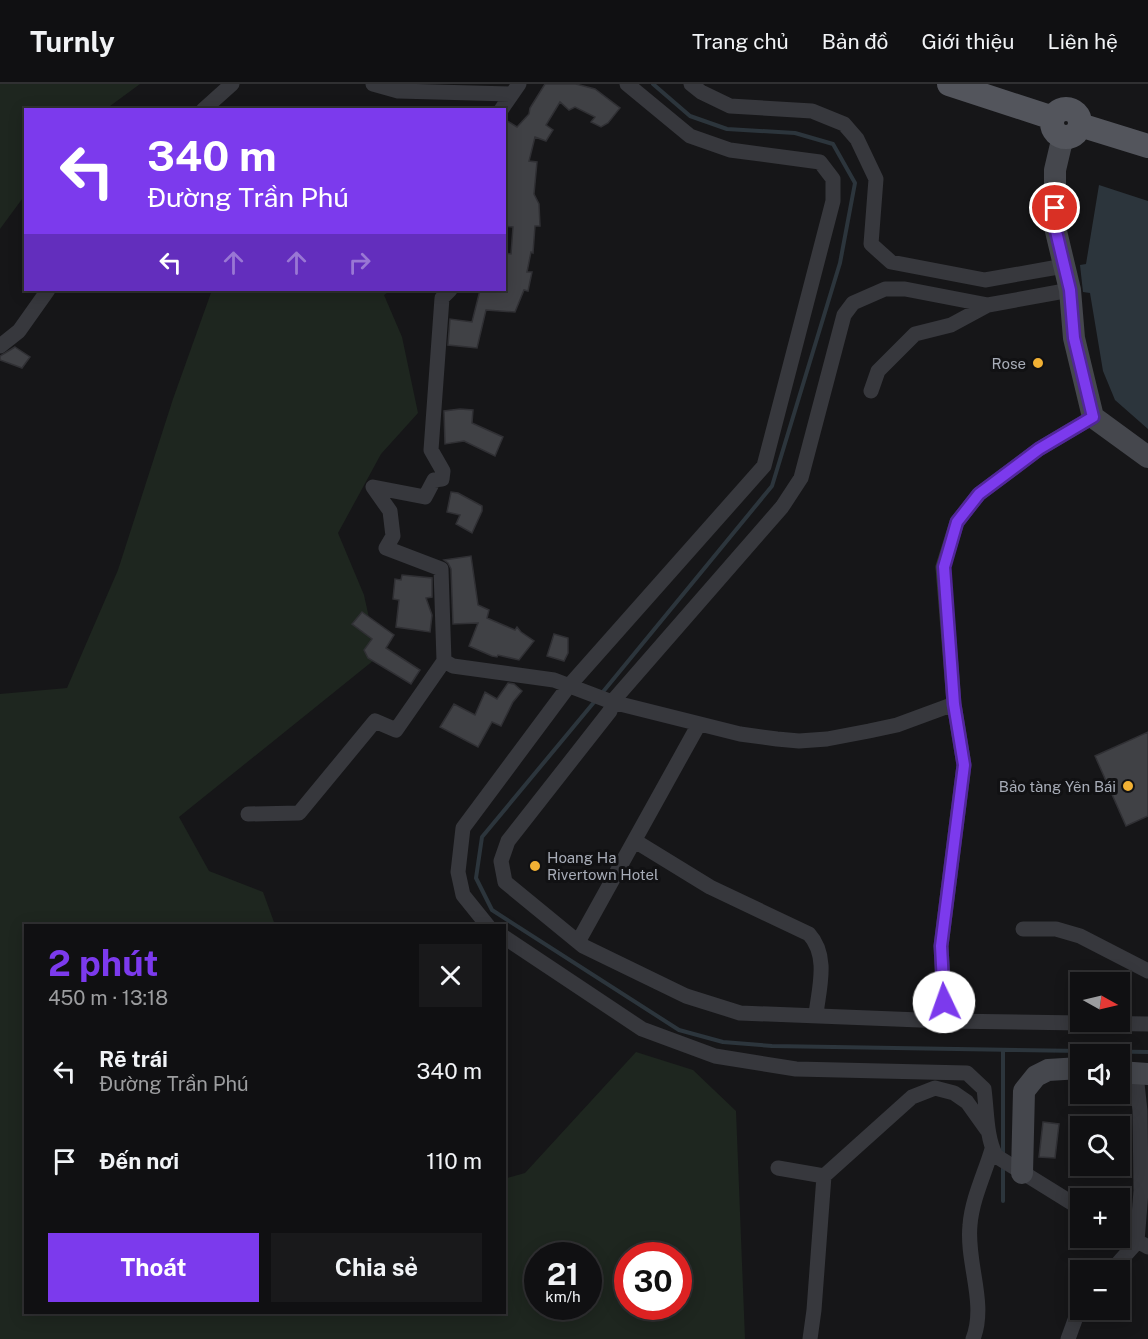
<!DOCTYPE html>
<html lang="vi">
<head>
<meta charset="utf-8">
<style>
  body { margin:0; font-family:"Public Sans",sans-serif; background:#19191b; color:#f1f3f6; height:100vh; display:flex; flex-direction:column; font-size:22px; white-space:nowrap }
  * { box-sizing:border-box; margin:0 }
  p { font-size:20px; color:#9c9d9f }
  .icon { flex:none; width:33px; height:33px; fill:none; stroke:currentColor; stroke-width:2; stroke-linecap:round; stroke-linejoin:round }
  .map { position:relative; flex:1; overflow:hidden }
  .panel { position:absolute; left:24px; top:840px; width:482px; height:390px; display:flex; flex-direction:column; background:#101012; border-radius:0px; box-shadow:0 3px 15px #0003,0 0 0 2px #303032 }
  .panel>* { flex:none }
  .top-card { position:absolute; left:24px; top:24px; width:482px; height:183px; border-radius:0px; box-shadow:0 3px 15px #0003,0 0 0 2px #303032; background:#7c3aed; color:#fff; overflow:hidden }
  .needle { width:39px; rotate:98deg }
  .fabs { position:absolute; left:1070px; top:888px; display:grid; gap:12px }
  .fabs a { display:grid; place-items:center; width:60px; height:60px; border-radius:0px; background:#101012; box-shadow:0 3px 15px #0003,0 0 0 2px #303032; font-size:30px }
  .speed { position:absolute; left:524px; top:1158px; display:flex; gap:12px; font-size:30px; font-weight:700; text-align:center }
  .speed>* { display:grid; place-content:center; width:78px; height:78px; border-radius:50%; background:#101012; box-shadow:0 3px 15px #0003,0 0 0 2px #303032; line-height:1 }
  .speed small { font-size:15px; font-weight:400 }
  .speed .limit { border:9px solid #d22; background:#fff; color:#111 }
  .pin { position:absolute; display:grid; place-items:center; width:51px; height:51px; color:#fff; margin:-26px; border:3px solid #fff; border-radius:50%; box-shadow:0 2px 6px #0007 }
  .me { position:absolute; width:66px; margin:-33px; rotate:357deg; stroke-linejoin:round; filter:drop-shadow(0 0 4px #0008) }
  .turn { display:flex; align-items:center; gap:21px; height:126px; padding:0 24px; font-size:27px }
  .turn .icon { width:78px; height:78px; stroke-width:2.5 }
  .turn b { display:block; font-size:42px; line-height:51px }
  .lanes { display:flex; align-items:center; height:57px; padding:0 24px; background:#0003; justify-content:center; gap:30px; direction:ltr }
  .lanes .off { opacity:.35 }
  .round { display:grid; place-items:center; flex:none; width:63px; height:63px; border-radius:0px; background:#19191b }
  .headline { display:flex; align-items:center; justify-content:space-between; height:102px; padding:0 24px }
  h1 { font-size:36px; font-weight:700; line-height:45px; color:#7c3aed }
  .action { display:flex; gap:12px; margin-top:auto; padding:12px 24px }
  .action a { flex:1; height:69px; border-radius:0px; background:#7c3aed; color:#fff; font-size:24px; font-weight:700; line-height:69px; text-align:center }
  .action a+a { background:#19191b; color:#f1f3f6 }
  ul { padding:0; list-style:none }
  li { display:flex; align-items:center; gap:18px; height:90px; padding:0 24px }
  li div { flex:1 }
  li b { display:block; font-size:22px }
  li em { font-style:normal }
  header { display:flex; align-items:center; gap:36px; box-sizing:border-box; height:84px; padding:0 30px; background:#101012; border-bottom:2px solid #303032 }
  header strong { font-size:28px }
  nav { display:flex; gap:33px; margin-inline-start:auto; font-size:21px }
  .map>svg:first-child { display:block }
  .green { fill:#1e261f; fill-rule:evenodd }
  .water { fill:#2c353c }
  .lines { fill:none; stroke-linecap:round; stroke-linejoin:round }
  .stream { stroke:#2c353c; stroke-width:4 }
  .building { fill:#404145; stroke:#303034; stroke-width:1.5 }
  .street { stroke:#37383d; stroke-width:15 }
  .secondary { stroke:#45474d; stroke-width:22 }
  .primary { stroke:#53555c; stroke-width:24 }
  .route-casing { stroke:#51269a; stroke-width:15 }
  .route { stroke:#7c3aed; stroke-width:10 }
  .poi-dot { fill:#f2b134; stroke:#111113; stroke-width:2 }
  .labels { text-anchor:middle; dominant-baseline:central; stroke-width:6; stroke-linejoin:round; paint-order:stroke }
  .poi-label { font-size:15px; fill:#a8adb8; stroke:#111113; text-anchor:end }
</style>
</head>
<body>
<header>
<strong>Turnly</strong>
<nav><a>Trang chủ</a><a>Bản đồ</a><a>Giới thiệu</a><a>Liên hệ</a></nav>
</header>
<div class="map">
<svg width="1148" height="1255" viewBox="0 0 1148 1255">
  <rect width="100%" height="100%" fill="#161618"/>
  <path class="green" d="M0,0H140L106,25L26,26L25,111L0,145Z
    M212,206H391L384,211L402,253L418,329L381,370L338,449L364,511L369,534L384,568L179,733L209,787L263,808L275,841L26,842V1228H504V1095L525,1089L636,968L693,986L736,1027L745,1255H0V610L67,604L118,486L173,315ZM537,1172H588V1222H537ZM627,1172H678V1222H627Z"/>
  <path class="water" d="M1099,101L1148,117V345L1115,316L1103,287L1090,209L1083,208L1080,181L1086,180Z"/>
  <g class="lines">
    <path class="stream" d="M602,609L772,402L840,179L855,99L833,60L795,49L727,45L690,32L653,0
      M595,617L482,753L476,794L492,826L679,946L723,958L772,962L1148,968
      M1003,1071V966
      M1003,1117V1082"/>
  </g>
  <path class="building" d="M545,0H576L595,5L620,24L608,39L601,43L591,38L595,33L575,23L569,26L560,18L546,41L553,46L546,57L535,53L529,77L537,78L534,110L539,120L540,142H535L533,169L531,168L527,188H532L528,207L524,206L515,228L486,226L477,264L448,261L450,235L472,238L480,206L504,208V169L511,170L513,143L504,142L507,113H504V35L517,43L529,30L530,24Z
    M15,263L30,273L22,284L0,276V272Z
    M460,325L473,326L472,339L503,353L495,372L464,357L445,360L444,327Z
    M451,408L458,409L482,422V427L472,449L456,440L460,431L447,428Z
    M471,472L478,521L489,526L487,534L515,546L517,543L521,548L534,557L519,576L498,571L497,573L492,572L469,562L478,539L453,540L451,485L448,479L444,476Z
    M402,491L432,494V513L426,514L432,531L430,548L396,543L399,516L393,515L395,495L401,496Z
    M362,528L394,551L386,564L420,586L411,600L368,574L364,566L372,555L352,540Z
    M554,550L568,554V569L564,577L547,572Z
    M508,599L514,600L522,607L513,618L501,642L492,638L478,663L440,643L454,620L475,631L485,608L497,615Z
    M1148,648V732L1126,742L1095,672Z
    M1043,1038L1059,1040L1055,1074L1039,1073Z"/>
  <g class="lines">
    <path class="street" d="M373,0L398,7L510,10
      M691,0L701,8L730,22L812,27L844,40L857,55L876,95L871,160L891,178L985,196L1064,182
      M203,26L232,0
      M501,26L519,0
      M450,206L442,214L431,366L443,387L442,395L434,396L425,413L373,403L390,427L393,452L386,464L441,485L444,577L453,582L554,596L612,618L740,650L777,655L799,657L827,655L869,647L897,641L954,620
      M0,262L19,247L48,206
      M871,307L878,287L915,250L951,241L988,221L1070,206
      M1093,333L1039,365L979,410L957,438L943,483L954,620L964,681L941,862L945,937L1148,940
      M248,730L299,729L375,637L396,646L444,577
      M635,757L710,803L809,850C829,872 819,904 816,930
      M488,842L463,811L458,788L463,744L568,603L764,382L833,117V95L820,78L730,66L690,52L627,0
      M1023,845H1056L1080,852L1148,887
      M504,853L642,945L715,972L796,985L967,989L984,1005C987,1027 986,1053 996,1072L1080,1124
      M578,858L699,640
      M945,937L740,929L686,912L583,862L505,798L501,777L508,757L610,627L612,618L782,423L801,394L844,231L853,219L885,205H905L988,221
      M778,1084L824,1092
      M1119,1147L1148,1163
      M1112,1186L1137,1158L1141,1107L1140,1027L1136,990
      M810,1255L814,1226L824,1092L912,1013L935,1004L954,1009L967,1018L987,1046
      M973,1255C987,1219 966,1179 970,1141C972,1115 985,1089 992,1065
      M1068,1255L1080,1222"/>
    <path class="secondary" d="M1063,52L1055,86V143L1070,206L1074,254L1093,333L1148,373
      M1119,988L1148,990
      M1022,1089L1024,1007L1036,992L1048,986L1080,984"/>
    <path class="primary" d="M949,0L1053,34
      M1052 39a14 14 0 1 1 28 0a14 14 0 1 1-28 0Z
      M1080,41L1148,62"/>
  </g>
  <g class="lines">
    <g class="route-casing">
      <path id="route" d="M944,918L941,862L964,681L954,620L944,483L957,438L979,410L1039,365L1093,333L1074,254L1070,206L1055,143V124"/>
    </g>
    <use href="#route" class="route"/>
  </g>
  <g class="poi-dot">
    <circle cx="1038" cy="279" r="6"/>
    <circle cx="1128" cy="702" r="6"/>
    <circle cx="535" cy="782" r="6"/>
  </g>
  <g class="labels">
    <g class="poi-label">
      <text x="1026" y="279">Rose</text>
      <text x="1116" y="702">Bảo tàng Yên Bái</text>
      <text x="547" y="773" text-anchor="start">Hoang Ha<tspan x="547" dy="17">Rivertown Hotel</tspan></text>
    </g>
  </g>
</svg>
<div class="fabs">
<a><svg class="needle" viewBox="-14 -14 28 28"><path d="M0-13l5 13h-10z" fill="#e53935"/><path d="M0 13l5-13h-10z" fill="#9c9d9f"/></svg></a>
<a><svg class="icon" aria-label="sound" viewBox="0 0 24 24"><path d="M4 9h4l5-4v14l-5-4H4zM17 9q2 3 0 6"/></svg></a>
<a><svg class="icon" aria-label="search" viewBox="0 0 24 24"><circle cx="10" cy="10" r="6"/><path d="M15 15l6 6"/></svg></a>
<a>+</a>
<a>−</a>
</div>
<div class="speed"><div>21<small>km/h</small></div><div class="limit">30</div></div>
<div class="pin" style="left:1055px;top:124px;background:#d93025"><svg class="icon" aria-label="arrive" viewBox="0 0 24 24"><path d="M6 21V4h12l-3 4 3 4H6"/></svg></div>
<svg class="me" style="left:944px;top:918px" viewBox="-20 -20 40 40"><circle r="19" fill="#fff"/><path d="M0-13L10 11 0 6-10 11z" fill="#7c3aed"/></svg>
<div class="top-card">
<div class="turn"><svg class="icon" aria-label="left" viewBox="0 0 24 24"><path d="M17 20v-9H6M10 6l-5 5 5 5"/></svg><div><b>340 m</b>Đường Trần Phú</div></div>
<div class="lanes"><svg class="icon" aria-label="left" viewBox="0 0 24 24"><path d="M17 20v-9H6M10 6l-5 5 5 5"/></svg><svg class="icon off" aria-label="ahead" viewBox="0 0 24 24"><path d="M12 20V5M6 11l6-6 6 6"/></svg><svg class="icon off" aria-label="ahead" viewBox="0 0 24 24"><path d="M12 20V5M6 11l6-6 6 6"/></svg><svg class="icon off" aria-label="right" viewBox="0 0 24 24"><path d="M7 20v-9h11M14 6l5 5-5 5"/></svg></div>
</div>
<section class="panel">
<div class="headline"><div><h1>2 phút</h1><p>450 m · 13:18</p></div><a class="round"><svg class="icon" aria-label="close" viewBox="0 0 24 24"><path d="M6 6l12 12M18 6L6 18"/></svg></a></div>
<ul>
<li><svg class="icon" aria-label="left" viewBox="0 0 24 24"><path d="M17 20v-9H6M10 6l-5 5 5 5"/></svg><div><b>Rẽ trái</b><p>Đường Trần Phú</p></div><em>340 m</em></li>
<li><svg class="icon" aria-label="arrive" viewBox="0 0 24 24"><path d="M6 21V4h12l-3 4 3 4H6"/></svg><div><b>Đến nơi</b></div><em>110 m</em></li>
</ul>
<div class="action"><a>Thoát</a><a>Chia sẻ</a></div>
</section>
</div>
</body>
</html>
